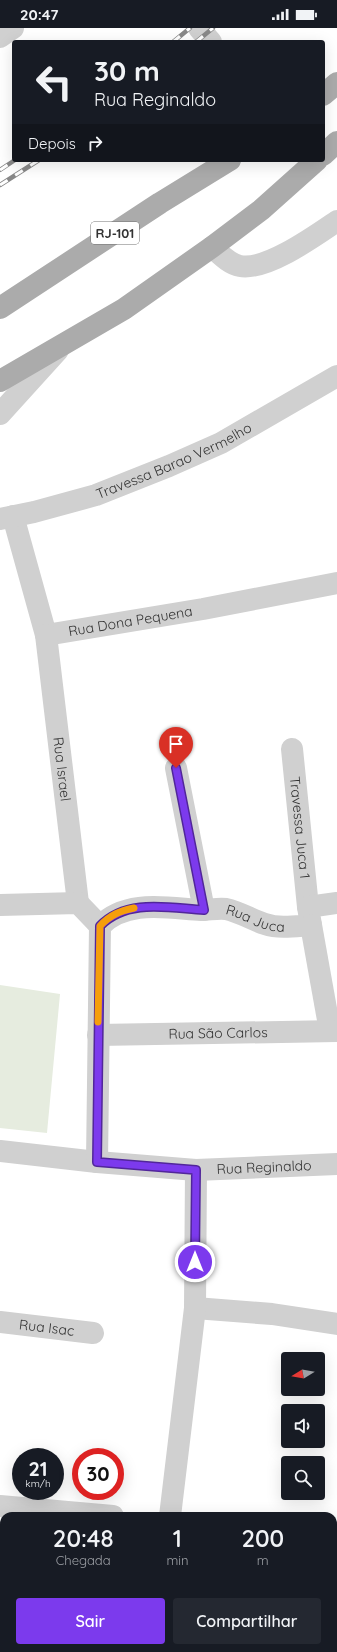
<!DOCTYPE html>
<html lang="pt">
<head>
<meta charset="utf-8">
<style>
  body { margin:0; font-family:Quicksand,sans-serif; background:#242831; color:#f1f3f6; height:100vh; display:flex; flex-direction:column; font-size:15px; white-space:nowrap }
  * { box-sizing:border-box; margin:0 }
  p { font-size:13px; color:#9ea1a6 }
  .icon { flex:none; width:22px; height:22px; fill:none; stroke:currentColor; stroke-width:2; stroke-linecap:round; stroke-linejoin:round }
  .map { position:relative; flex:1; overflow:hidden }
  .drawer { position:absolute; left:0px; top:1484px; width:337px; height:140px; display:flex; flex-direction:column; background:#171b24; border-radius:12px 12px 0 0; box-shadow:0 4px 16px #0002 }
  .drawer>* { flex:none }
  .top-card { position:absolute; left:12px; top:12px; width:313px; height:122px; border-radius:4px; box-shadow:0 4px 16px #0002; background:#171b24; color:#f1f3f6; overflow:hidden }
  .needle { width:26px; rotate:259deg }
  .buttons { position:absolute; left:281px; top:1324px; display:grid; gap:8px }
  .buttons a { display:grid; place-items:center; width:44px; height:44px; border-radius:4px; background:#171b24; box-shadow:0 4px 16px #0002; font-size:20px }
  .speed { position:absolute; left:12px; top:1420px; display:flex; gap:8px; font-size:20px; font-weight:700; text-align:center }
  .speed>* { display:grid; place-content:center; width:52px; height:52px; border-radius:50%; background:#171b24; box-shadow:0 4px 16px #0002; line-height:1 }
  .speed small { font-size:10px; font-weight:400 }
  .speed .limit { border:6px solid #d22; background:#fff; color:#111 }
  .pin { position:absolute; display:grid; place-items:center; width:34px; height:34px; color:#fff; margin:-41px -17px; border-radius:50% 50% 50% 0; rotate:-45deg; box-shadow:0 0 4px #0007 }
  .pin .icon { rotate:45deg }
  .me { position:absolute; width:44px; margin:-22px; rotate:0deg; stroke-linejoin:round; filter:drop-shadow(0 0 3px #0008) }
  .turn { display:flex; align-items:center; gap:14px; height:84px; padding:0 16px; font-size:18px }
  .turn .icon { width:52px; height:52px; stroke-width:2.5 }
  .turn b { display:block; font-size:28px; line-height:34px }
  .then { display:flex; align-items:center; height:38px; padding:0 16px; background:#0003; gap:8px; font-size:15px }
  .eta { display:flex; justify-content:space-evenly; align-items:center; height:68px; text-align:center }
  .eta b { font-size:24px; font-weight:600; line-height:28px }
  .primary-button { display:flex; gap:8px; margin-top:auto; padding:8px 16px }
  .primary-button a { flex:1; height:46px; border-radius:4px; background:#7c3aed; color:#fff; font-size:16px; font-weight:600; line-height:46px; text-align:center }
  .primary-button a+a { background:#242831; color:#f1f3f6 }
  .status { display:flex; justify-content:space-between; align-items:center; height:28px; padding:0 20px; background:#171b24; direction:ltr }
  .status svg { height:11px; fill:currentColor }
  .map>svg:first-child { display:block }
  .green { fill:#e6ecdf }
  .lines { fill:none; stroke-linecap:round; stroke-linejoin:round }
  .minor { stroke:#d0d0d0; stroke-width:22 }
  .major { stroke:#ababab; stroke-width:22 }
  .rail-casing { stroke:#888; stroke-width:4.5 }
  .rail { stroke:#fff; stroke-width:3; stroke-dasharray:9; stroke-linecap:butt }
  .route-casing { stroke:#51269a; stroke-width:10 }
  .route { stroke:#7c3aed; stroke-width:7 }
  .slow { stroke:#f59e0b; stroke-width:7 }
  .labels { text-anchor:middle; dominant-baseline:central; stroke-width:4; stroke-linejoin:round; paint-order:stroke }
  .shield { fill:#fff; stroke:#707070; stroke-width:1 }
  .shield-label { font-size:13px; font-weight:bold; fill:#333 }
  .street-label { font-size:14px; fill:#333; stroke:#fff }
</style>
</head>
<body>
<div class="status"><b>20:47</b><svg viewBox="0 0 49 12"><path d="M0 12V9h3v3zM5 12V6h3v6zM10 12V3h3v9zM15 12V0h3v12zM26 1h20v11H26zM47 4h2v5h-2z"/></svg></div>
<div class="map">
<svg width="337" height="1624" viewBox="0 0 337 1624">
  <rect width="100%" height="100%" fill="#fff"/>
  <path class="green" d="M0,957L60,966L47,1105L0,1100Z"/>
  <g class="lines">
    <g class="minor">
      <path d="M199,0L211,14"/>
      <path d="M0,9L13,0"/>
      <path d="M212,219C220,226 229,236 240,238C266,243 315,208 337,193"/>
      <path d="M0,386L58,322"/>
      <path id="s1" d="M13,488L46,607L203,581L337,555"/>
      <path id="s2" d="M0,491L34,484L96,467L169,438L221,415L337,348"/>
      <path id="s3" d="M46,607L78,875"/>
      <path id="s4" d="M292,721L308,879"/>
      <path d="M176,740L204,882"/>
      <path id="s5" d="M0,877L78,875L100,898C126,871 167,880 201,882C209,882 218,880 226,881C240,884 252,892 265,896C280,901 296,898 311,897L308,879L337,875"/>
      <path d="M311,897L330,1003"/>
      <path id="s6" d="M98,1007L337,1003"/>
      <path id="s7" d="M0,1123L97,1134L196,1142L337,1136"/>
      <path d="M97,1134L100,898"/>
      <path d="M195,1280L272,1286L337,1296"/>
      <path id="s8" d="M0,1294L93,1305"/>
      <path d="M0,1478L113,1488"/>
      <path d="M170,1488L195,1280L196,1142"/>
      <path d="M333,1520L337,1521"/>
      <path d="M0,1551H4"/>
      <path d="M153,1624L154,1620"/>
    </g>
    <path class="major" d="M323,67L337,55
      M323,127L337,114
      M0,280L160,175L230,132
      M0,353L124,281L212,219L261,182L317,132"/>
    <g class="rail-casing">
      <path id="rail" d="M173,14L190,0
        M196,14L213,0
        M0,142L15,132
        M0,157L39,132"/>
    </g>
    <use href="#rail" class="rail"/>
  </g>
  <g class="lines">
    <g class="route-casing">
      <path id="route" d="M176,740L204,882C169,880 127,870 100,898L97,1134L196,1142L195,1234"/>
    </g>
    <use href="#route" class="route"/>
    <path class="slow" d="M98,994L100,898C110,887 120,883 134,880"/>
  </g>
  <g class="labels">
    <rect class="shield" x="91" y="194" width="48" height="22" rx="3"/>
    <g class="shield-label">
      <text x="115" y="205">RJ-101</text>
    </g>
    <g class="street-label">
      <text stroke="none"><textPath href="#s2" startOffset="184">Travessa Barao Vermelho</textPath></text>
      <text stroke="none"><textPath href="#s1" startOffset="209">Rua Dona Pequena</textPath></text>
      <text stroke="none"><textPath href="#s3" startOffset="135">Rua Israel</textPath></text>
      <text stroke="none"><textPath href="#s4" startOffset="79">Travessa Juca 1</textPath></text>
      <text stroke="none"><textPath href="#s5" startOffset="272">Rua Juca</textPath></text>
      <text stroke="none"><textPath href="#s6" startOffset="120">Rua São Carlos</textPath></text>
      <text stroke="none"><textPath href="#s7" startOffset="265">Rua Reginaldo</textPath></text>
      <text stroke="none"><textPath href="#s8" startOffset="47">Rua Isac</textPath></text>
    </g>
  </g>
</svg>
<div class="buttons">
<a><svg class="needle" viewBox="-14 -14 28 28"><path d="M0-13l5 13h-10z" fill="#e53935"/><path d="M0 13l5-13h-10z" fill="#9ea1a6"/></svg></a>
<a><svg class="icon" aria-label="sound" viewBox="0 0 24 24"><path d="M4 9h4l5-4v14l-5-4H4zM17 9q2 3 0 6"/></svg></a>
<a><svg class="icon" aria-label="search" viewBox="0 0 24 24"><circle cx="10" cy="10" r="6"/><path d="M15 15l6 6"/></svg></a>
</div>
<div class="speed"><div>21<small>km/h</small></div><div class="limit">30</div></div>
<div class="pin" style="left:176px;top:740px;background:#d93025"><svg class="icon" aria-label="arrive" viewBox="0 0 24 24"><path d="M6 21V4h12l-3 4 3 4H6"/></svg></div>
<svg class="me" style="left:195px;top:1234px" viewBox="-20 -20 40 40"><circle r="17" fill="#7c3aed" stroke="#fff" stroke-width="3"/><path d="M0-11L8 9 0 5-8 9z" fill="#fff"/></svg>
<div class="top-card">
<div class="turn"><svg class="icon" aria-label="left" viewBox="0 0 24 24"><path d="M17 20v-9H6M10 6l-5 5 5 5"/></svg><div><b>30 m</b>Rua Reginaldo</div></div>
<div class="then">Depois<svg class="icon" aria-label="right" viewBox="0 0 24 24"><path d="M7 20v-9h11M14 6l5 5-5 5"/></svg></div>
</div>
<section class="drawer">
<div class="eta">
<div><b>20:48</b><p>Chegada</p></div>
<div><b>1</b><p>min</p></div>
<div><b>200</b><p>m</p></div>
</div>
<div class="primary-button"><a>Sair</a><a>Compartilhar</a></div>
</section>
</div>
</body>
</html>
